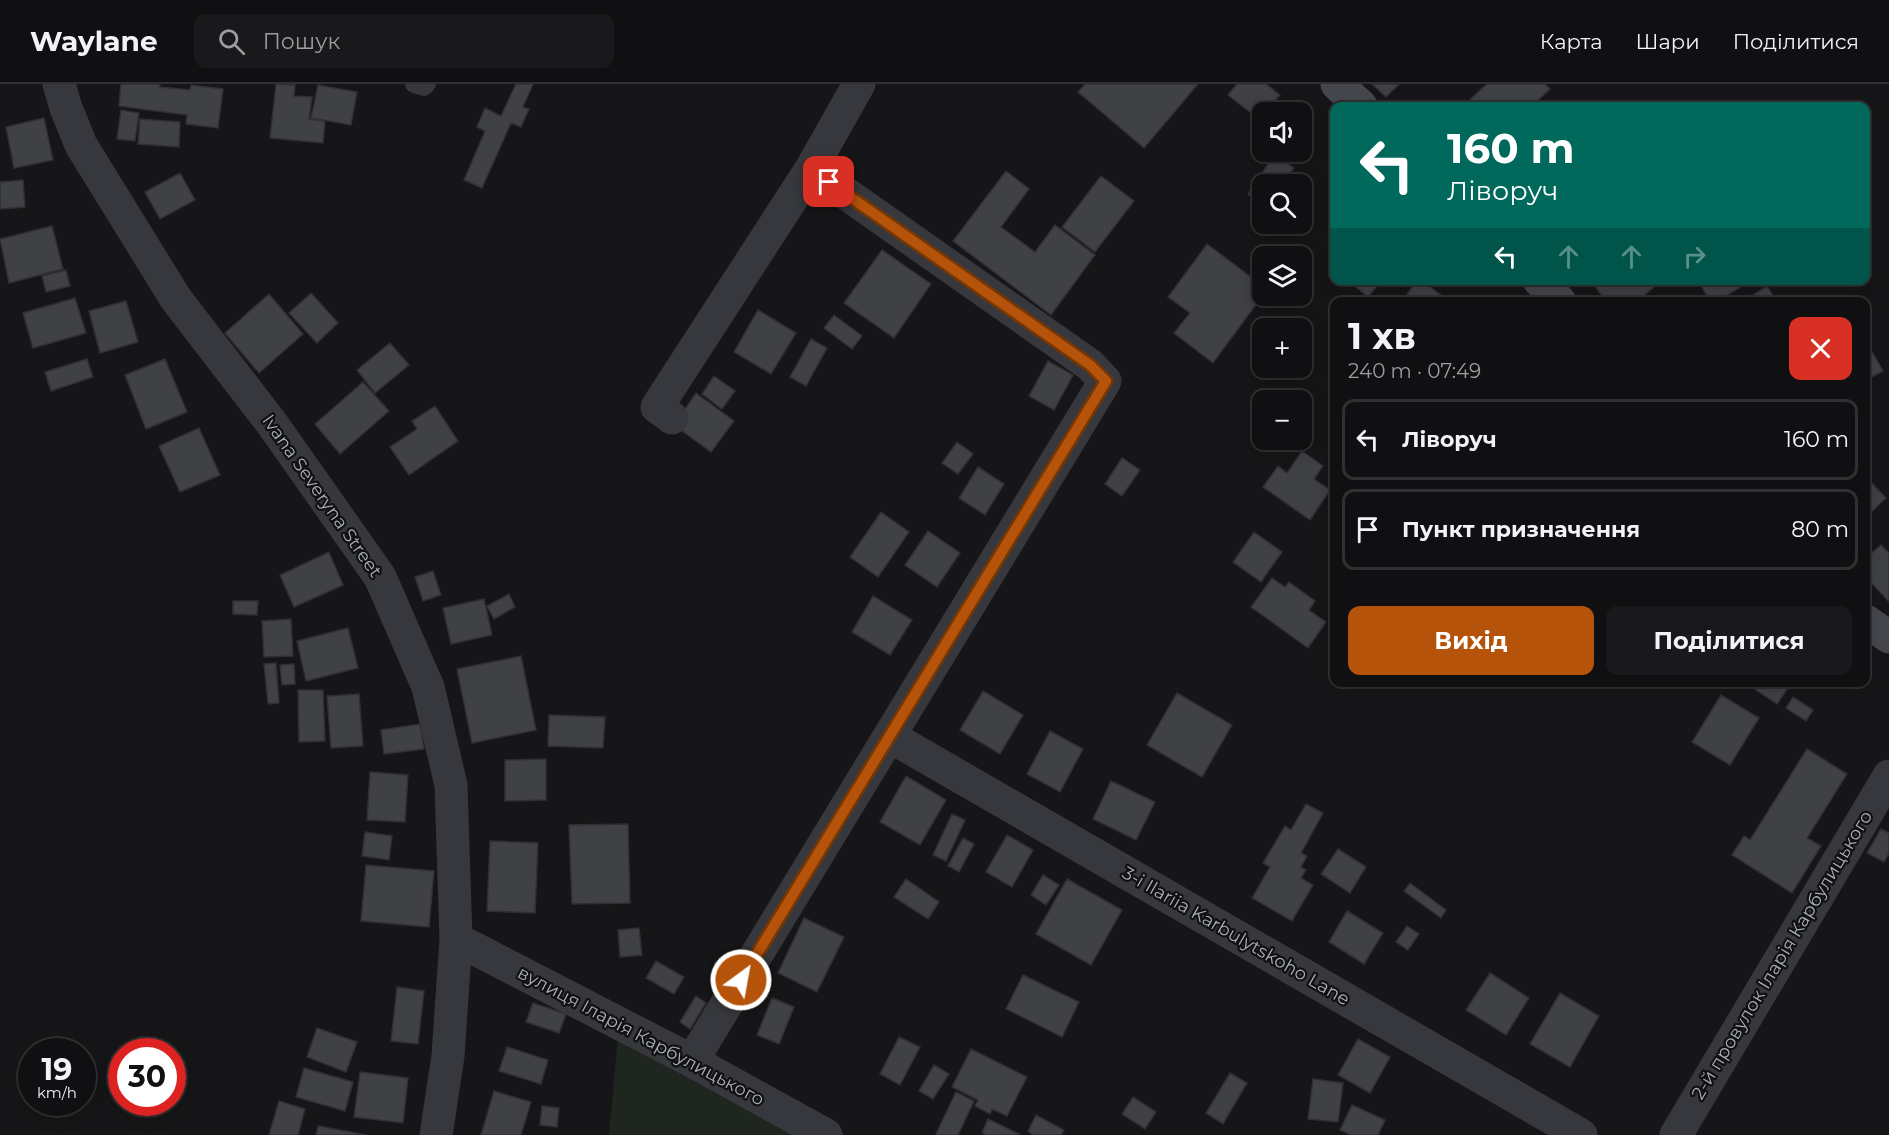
<!DOCTYPE html>
<html lang="uk">
<head>
<meta charset="utf-8">
<style>
  body { margin:0; font-family:Montserrat,sans-serif; background:#19191b; color:#f1f3f6; height:100vh; display:flex; flex-direction:column; font-size:22px; white-space:nowrap }
  * { box-sizing:border-box; margin:0 }
  p { font-size:20px; color:#9c9d9f }
  .icon { flex:none; width:33px; height:33px; fill:none; stroke:currentColor; stroke-width:2; stroke-linecap:round; stroke-linejoin:round }
  .map { position:relative; flex:1; overflow:hidden }
  .panel { position:absolute; left:1330px; top:213px; width:540px; height:390px; display:flex; flex-direction:column; background:#101012; border-radius:12px; box-shadow:0 3px 15px #0003,0 0 0 2px #303032 }
  .panel>* { flex:none }
  .guide { position:absolute; left:1330px; top:18px; width:540px; height:183px; border-radius:12px; box-shadow:0 3px 15px #0003,0 0 0 2px #303032; background:#00695c; color:#fff; overflow:hidden }
  .fabs { position:absolute; left:1252px; top:18px; display:grid; gap:12px }
  .fabs a { display:grid; place-items:center; width:60px; height:60px; border-radius:12px; background:#101012; box-shadow:0 3px 15px #0003,0 0 0 2px #303032; font-size:30px }
  .speed { position:absolute; left:18px; top:954px; display:flex; gap:12px; font-size:30px; font-weight:700; text-align:center }
  .speed>* { display:grid; place-content:center; width:78px; height:78px; border-radius:50%; background:#101012; box-shadow:0 3px 15px #0003,0 0 0 2px #303032; line-height:1 }
  .speed small { font-size:15px; font-weight:400 }
  .speed .limit { border:9px solid #d22; background:#fff; color:#111 }
  .pin { position:absolute; display:grid; place-items:center; width:51px; height:51px; color:#fff; margin:-26px; border-radius:12px; box-shadow:0 3px 9px #0006 }
  .me { position:absolute; width:66px; margin:-33px; rotate:32deg; stroke-linejoin:round; filter:drop-shadow(0 0 4px #0008) }
  .turn { display:flex; align-items:center; gap:21px; height:126px; padding:0 18px; font-size:27px }
  .turn .icon { width:78px; height:78px; stroke-width:2.5 }
  .turn b { display:block; font-size:42px; line-height:51px }
  .lanes { display:flex; align-items:center; height:57px; padding:0 18px; background:#0003; justify-content:center; gap:30px; direction:ltr }
  .lanes .off { opacity:.35 }
  .round { display:grid; place-items:center; flex:none; width:63px; height:63px; border-radius:12px; background:#19191b }
  .headline { display:flex; align-items:center; justify-content:space-between; height:102px; padding:0 18px }
  h1 { font-size:36px; font-weight:700; line-height:45px }
  .action { display:flex; gap:12px; margin-top:auto; padding:12px 18px }
  .action a { flex:1; height:69px; border-radius:12px; background:#b45309; color:#fff; font-size:24px; font-weight:700; line-height:69px; text-align:center }
  .action a+a { background:#19191b; color:#f1f3f6 }
  ul { padding:0; list-style:none }
  li { display:flex; align-items:center; gap:18px; height:81px; margin:0 12px 9px; padding:0 6px; border:3px solid #303032; border-radius:12px }
  li div { flex:1 }
  li b { display:block; font-size:22px }
  li em { font-style:normal }
  header { display:flex; align-items:center; gap:36px; box-sizing:border-box; height:84px; padding:0 30px; background:#101012; border-bottom:2px solid #303032 }
  header strong { font-size:28px }
  nav { display:flex; gap:33px; margin-inline-start:auto; font-size:21px }
  .search { width:420px; height:54px; background:#19191b; display:flex; align-items:center; gap:15px; box-sizing:border-box; padding:0 21px; border-radius:12px; color:#9c9d9f; font-size:22px }
  .map>svg:first-child { display:block }
  .green { fill:#1e261f }
  .building { fill:#404145; stroke:#303034; stroke-width:1.5 }
  .lines { fill:none; stroke-linecap:round; stroke-linejoin:round }
  .service { stroke:#37383d; stroke-width:18 }
  .minor { stroke:#37383d; stroke-width:33 }
  .secondary { stroke:#45474d; stroke-width:33 }
  .route-casing { stroke:#753606; stroke-width:15 }
  .route { stroke:#b45309; stroke-width:10 }
  .labels { text-anchor:middle; dominant-baseline:central; stroke-width:4.5; stroke-linejoin:round; paint-order:stroke }
  .street-label { font-size:18px; fill:#a8adb8; stroke:#111113 }
</style>
</head>
<body>
<header>
<strong>Waylane</strong>
<div class="search"><svg class="icon" aria-label="search" viewBox="0 0 24 24"><circle cx="10" cy="10" r="6"/><path d="M15 15l6 6"/></svg>Пошук</div>
<nav><a>Карта</a><a>Шари</a><a>Поділитися</a></nav>
</header>
<div class="map">
<svg width="1889" height="1051" viewBox="0 0 1889 1051">
  <rect width="100%" height="100%" fill="#161618"/>
  <path class="green" d="M620,930L842,1051H609Z"/>
  <path class="building" d="M121,0H160V3L190,6L191,1L223,5L218,44L186,40L187,31L119,22Z
    M276,0L295,1L294,12L312,13L309,35L325,37L323,59L270,54Z
    M516,0H533L523,23L529,25L521,43L511,39L482,104L464,96L485,47L477,43L485,24L501,32Z
    M1085,0H1198L1144,64L1078,8Z
    M1237,0H1266L1280,11L1266,28H1263L1260,36L1228,11Z
    M1372,0H1399L1386,13Z
    M1487,0H1545L1550,5L1532,22H1463Z
    M318,1L357,8L351,41L311,34Z
    M121,26L139,29L135,57L117,55Z
    M44,34L53,76L14,84L6,43Z
    M140,35L180,38L179,63L138,60Z
    M1274,71L1294,84L1283,100H1263V120L1248,110Z
    M1006,87L1029,105L1001,143L1035,168L1055,141L1095,171L1051,231L953,157Z
    M180,89L195,116L160,135L145,108Z
    M1101,92L1134,117L1095,168L1062,143Z
    M23,96L25,123L0,125V98Z
    M52,142L63,185L9,199L0,155Z
    M1207,160L1263,202V211L1213,279L1174,249L1190,229L1168,213Z
    M882,166L931,200L894,254L844,219Z
    M66,186L70,202L46,208L42,192Z
    M1348,196H1382L1368,213Z
    M1417,196H1421L1450,218H1405L1403,216Z
    M1590,196H1659L1660,198L1636,218H1607Z
    M1698,196H1748L1749,198L1716,218H1710Z
    M1767,202L1777,218H1742Z
    M311,209L338,239L317,259L289,229Z
    M269,210L303,250L259,289L225,249Z
    M75,214L86,249L33,264L23,229Z
    M126,217L138,258L100,269L89,227Z
    M758,226L796,249L771,290L734,268Z
    M834,231L862,252L852,265L824,244Z
    M811,255L827,264L806,302L790,293Z
    M1866,257L1883,287L1866,296Z
    M390,259L409,281L375,309L357,286Z
    M87,275L93,293L51,307L45,288Z
    M165,275L187,328L146,345L125,291Z
    M1048,277L1073,291L1054,326L1029,312Z
    M714,292L735,307L722,325L702,310Z
    M363,298L389,327L340,370L315,340Z
    M696,309L734,337L711,368L674,341Z
    M435,322L458,357L409,391L390,363L417,345L412,337Z
    M199,344L220,391L180,408L159,362Z
    M957,358L973,370L958,390L942,379Z
    M1302,367L1323,382L1314,395L1330,406L1310,436L1263,403L1278,382L1287,389Z
    M1122,374L1140,386L1122,412L1105,400Z
    M978,383L1004,400L985,431L959,414Z
    M1866,393L1886,414L1866,433Z
    M881,428L909,448L878,493L850,473Z
    M928,447L960,469L937,503L905,481Z
    M1254,448L1282,468L1261,498L1233,478Z
    M1881,461L1889,469V518L1866,493V474Z
    M329,468L343,501L294,523L280,491Z
    M433,487L441,511L423,517L415,493Z
    M1272,494L1285,503L1289,498L1315,517L1309,526L1326,538L1308,564L1251,523Z
    M509,510L515,523L494,535L487,522Z
    M873,512L912,536L890,571L852,548Z
    M484,515L492,551L451,560L443,524Z
    M233,517H258L257,531L233,530Z
    M291,535L293,572L264,573L262,537Z
    M348,544L358,584L306,597L297,557Z
    M521,572L536,646L472,659L457,585Z
    M276,579L279,619L268,620L264,580Z
    M294,580L295,600L282,601L280,581Z
    M1748,598H1792L1777,620L1747,600Z
    M298,606H323L325,657L299,658Z
    M983,607L1023,631L1000,670L960,646Z
    M1177,609L1232,641L1202,693L1147,661Z
    M359,610L363,662L331,664L327,612Z
    M1721,611L1759,634L1730,681L1692,658Z
    M1793,613L1813,626L1806,637L1786,624Z
    M549,631L605,633L603,664L548,662Z
    M420,640L424,665L384,670L381,646Z
    M1050,647L1083,665L1060,708L1027,690Z
    M1807,665L1847,690L1807,754L1821,762L1792,809L1732,771L1744,752L1750,756Z
    M546,675V716L505,717V676Z
    M370,688L408,691L405,738L367,736Z
    M906,692L946,716L920,761L880,738Z
    M1111,697L1155,718L1136,756L1093,735Z
    M1306,720L1323,729L1301,769L1307,772L1301,783L1306,786L1301,794L1313,801L1292,837L1252,814L1270,783L1263,779L1285,742L1291,746Z
    M952,730L965,736L946,777L933,771Z
    M628,740L630,819L572,820L569,741Z
    M1881,745L1889,749V769L1884,778L1867,769Z
    M365,748L392,752L389,776L362,772Z
    M1007,751L1033,766L1012,803L986,788Z
    M963,754L974,760L959,788L948,782Z
    M490,757L538,759L535,829L487,827Z
    M1338,765L1366,783L1350,809L1321,790Z
    M366,781L434,787L429,843L361,837Z
    M1043,791L1059,801L1046,821L1031,811Z
    M906,795L939,818L928,835L894,813Z
    M1067,795L1122,826L1091,881L1036,850Z
    M1410,799L1446,826L1441,834L1404,807Z
    M1347,827L1383,849L1364,880L1329,858Z
    M804,834L844,853L817,908L778,889Z
    M1407,842L1419,850L1408,866L1396,858Z
    M639,844L642,871L620,873L618,846Z
    M656,877L684,893L674,910L646,894Z
    M1490,889L1529,914L1506,951L1466,926Z
    M1023,891L1079,918L1062,953L1006,925Z
    M397,903L424,907L418,960L391,957Z
    M1560,909L1599,932L1570,983L1530,960Z
    M696,912L706,919L690,945L680,938Z
    M772,914L794,923L779,960L757,951Z
    M533,919L566,930L559,949L526,938Z
    M317,944L357,958L346,988L307,973Z
    M899,953L920,963L900,1001L880,990Z
    M1358,955L1390,973L1370,1009L1338,991Z
    M507,963L548,976L541,1000L499,987Z
    M971,965L1027,993L1007,1032L992,1025L990,1030L975,1022L978,1016L952,1003Z
    M934,981L949,990L933,1015L919,1007Z
    M304,984L353,998L345,1027L296,1013Z
    M360,988L408,994L403,1039L354,1033Z
    M1230,989L1247,999L1223,1040L1206,1029Z
    M1313,995L1343,999L1338,1038L1308,1035Z
    M494,1007L531,1018L521,1051H481Z
    M956,1008L974,1017L958,1051H938L936,1050Z
    M1133,1013L1156,1028L1145,1045L1122,1030Z
    M279,1017L305,1025L298,1051H269Z
    M1352,1021L1385,1036L1378,1051H1351L1340,1046Z
    M542,1022L559,1024L557,1043L540,1041Z
    M1036,1031L1064,1046L1061,1051H1033L1028,1047Z
    M988,1035L1019,1050V1051H986L982,1049Z
    M318,1042L367,1051H316Z"/>
  <g class="lines">
    <path class="service" d="M414,0L424,3L427,0"/>
    <path class="minor" d="M59,0L66,24L81,61L176,215L273,341L380,493L428,603L451,701L456,855L448,972L436,1051
      M672,334L657,323L811,85
      M891,653L1581,1051
      M456,855L692,977L826,1051
      M692,977L1105,297L1090,281L811,85L859,0
      M1676,1051L1889,692"/>
    <path class="secondary" d="M1337,0L1361,22
      M1539,196L1560,218
      M1866,537L1889,553"/>
  </g>
  <g class="lines">
    <g class="route-casing">
      <path id="route" d="M741,896L1106,297L1090,281L829,98"/>
    </g>
    <use href="#route" class="route"/>
  </g>
  <g class="labels">
    <g class="street-label">
      <text transform="translate(322 412) rotate(55)">Ivana Severyna Street</text>
      <text transform="translate(1236 852) rotate(30)">3-i Ilariia Karbulytskoho Lane</text>
      <text transform="translate(1782 871) rotate(-59)">2-й провулок Іларія Карбулицького</text>
      <text transform="translate(641 952) rotate(28)">вулиця Іларія Карбулицького</text>
    </g>
  </g>
</svg>
<div class="fabs">
<a><svg class="icon" aria-label="sound" viewBox="0 0 24 24"><path d="M4 9h4l5-4v14l-5-4H4zM17 9q2 3 0 6"/></svg></a>
<a><svg class="icon" aria-label="search" viewBox="0 0 24 24"><circle cx="10" cy="10" r="6"/><path d="M15 15l6 6"/></svg></a>
<a><svg class="icon" aria-label="layers" viewBox="0 0 24 24"><path d="M12 4l9 5-9 5-9-5zM3 14l9 5 9-5"/></svg></a>
<a>+</a>
<a>−</a>
</div>
<div class="speed"><div>19<small>km/h</small></div><div class="limit">30</div></div>
<div class="pin" style="left:829px;top:98px;background:#d93025"><svg class="icon" aria-label="arrive" viewBox="0 0 24 24"><path d="M6 21V4h12l-3 4 3 4H6"/></svg></div>
<svg class="me" style="left:741px;top:896px" viewBox="-20 -20 40 40"><circle r="17" fill="#b45309" stroke="#fff" stroke-width="3"/><path d="M0-11L8 9 0 5-8 9z" fill="#fff"/></svg>
<div class="guide">
<div class="turn"><svg class="icon" aria-label="left" viewBox="0 0 24 24"><path d="M17 20v-9H6M10 6l-5 5 5 5"/></svg><div><b>160 m</b>Ліворуч</div></div>
<div class="lanes"><svg class="icon" aria-label="left" viewBox="0 0 24 24"><path d="M17 20v-9H6M10 6l-5 5 5 5"/></svg><svg class="icon off" aria-label="ahead" viewBox="0 0 24 24"><path d="M12 20V5M6 11l6-6 6 6"/></svg><svg class="icon off" aria-label="ahead" viewBox="0 0 24 24"><path d="M12 20V5M6 11l6-6 6 6"/></svg><svg class="icon off" aria-label="right" viewBox="0 0 24 24"><path d="M7 20v-9h11M14 6l5 5-5 5"/></svg></div>
</div>
<section class="panel">
<div class="headline"><div><h1>1 хв</h1><p>240 m · 07:49</p></div><a class="round" style="background:#d93025;color:#fff"><svg class="icon" aria-label="close" viewBox="0 0 24 24"><path d="M6 6l12 12M18 6L6 18"/></svg></a></div>
<ul>
<li><svg class="icon" aria-label="left" viewBox="0 0 24 24"><path d="M17 20v-9H6M10 6l-5 5 5 5"/></svg><div><b>Ліворуч</b></div><em>160 m</em></li>
<li><svg class="icon" aria-label="arrive" viewBox="0 0 24 24"><path d="M6 21V4h12l-3 4 3 4H6"/></svg><div><b>Пункт призначення</b></div><em>80 m</em></li>
</ul>
<div class="action"><a>Вихід</a><a>Поділитися</a></div>
</section>
</div>
</body>
</html>
